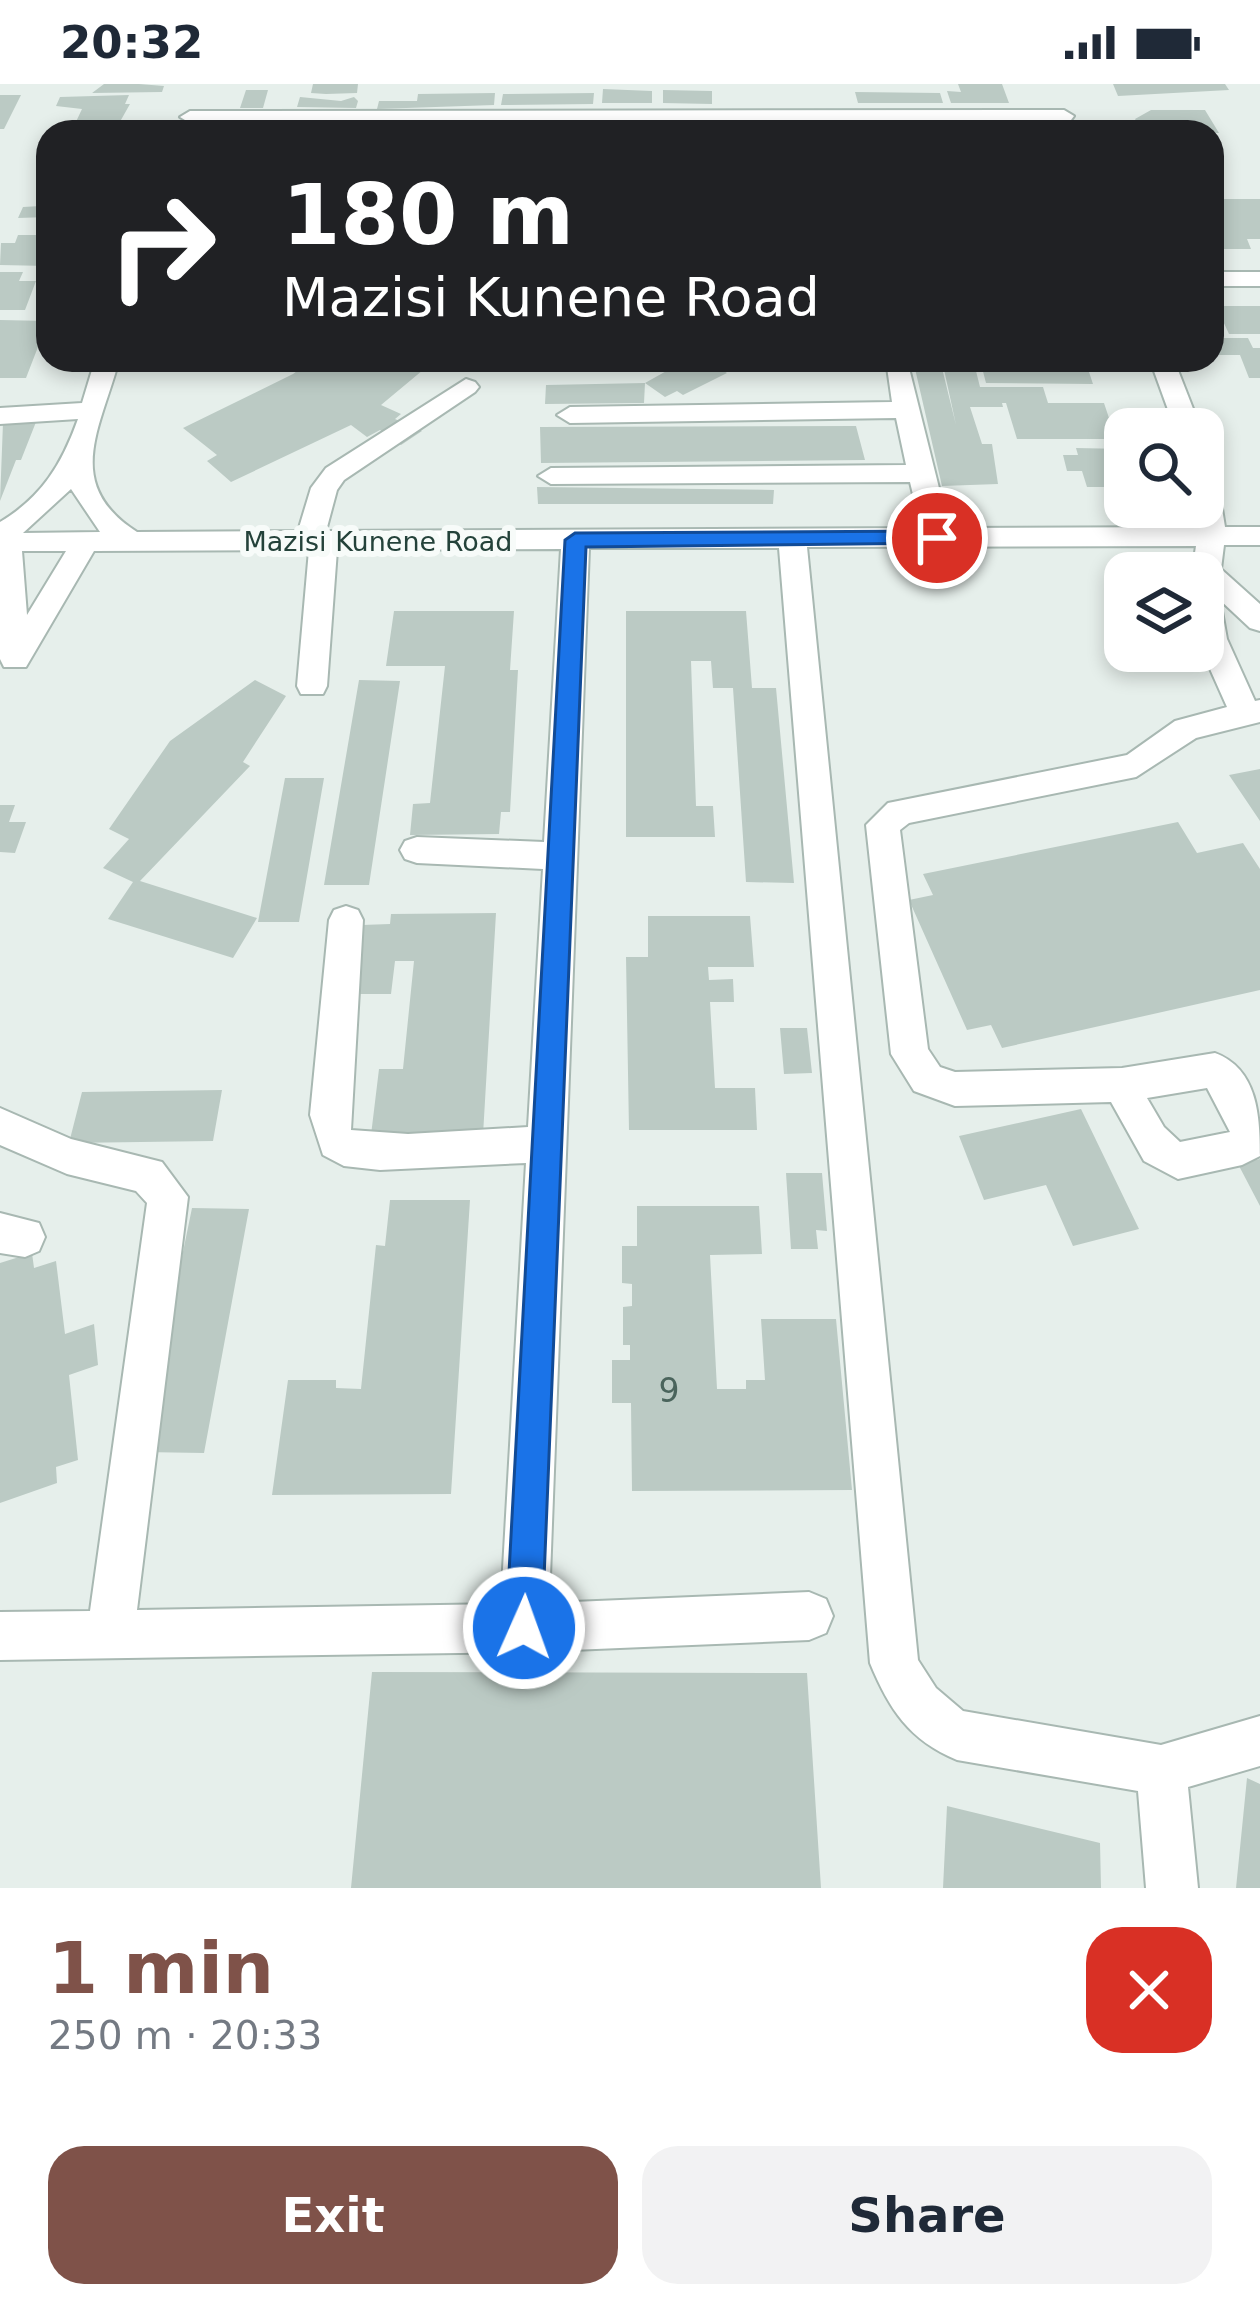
<!DOCTYPE html>
<html lang="en">
<head>
<meta charset="utf-8">
<style>
  body { margin:0; font-family:"DejaVu Sans",sans-serif; background:#f2f2f3; color:#1f2937; height:100vh; display:flex; flex-direction:column; font-size:45px; white-space:nowrap }
  * { box-sizing:border-box; margin:0 }
  p { font-size:39px; color:#747a83 }
  .icon { flex:none; width:66px; height:66px; fill:none; stroke:currentColor; stroke-width:2; stroke-linecap:round; stroke-linejoin:round }
  .map { position:relative; height:1804px; overflow:hidden }
  .details { display:flex; flex-direction:column; background:#fff; flex:1 }
  .details>* { flex:none }
  .guide { position:absolute; left:36px; top:36px; width:1188px; height:252px; border-radius:36px; box-shadow:0 6px 18px #0003; background:#202124; color:#fff; overflow:hidden }
  .buttons { position:absolute; left:1104px; top:324px; display:grid; gap:24px }
  .buttons a { display:grid; place-items:center; width:120px; height:120px; border-radius:24px; background:#fff; box-shadow:0 6px 18px #0003; font-size:60px }
  .pin { position:absolute; display:grid; place-items:center; width:102px; height:102px; color:#fff; margin:-51px; border:6px solid #fff; border-radius:50%; box-shadow:0 3px 12px #0007 }
  .me { position:absolute; width:132px; margin:-66px; rotate:2deg; stroke-linejoin:round; filter:drop-shadow(0 0 9px #0008) }
  .turn { display:flex; align-items:center; gap:42px; height:252px; padding:0 48px; font-size:54px }
  .turn .icon { width:156px; height:156px; stroke-width:2.5 }
  .turn b { display:block; font-size:84px; line-height:102px }
  .round { display:grid; place-items:center; flex:none; width:126px; height:126px; border-radius:36px; background:#f2f2f3 }
  .headline { display:flex; align-items:center; justify-content:space-between; height:204px; padding:0 48px }
  h1 { font-size:72px; font-weight:800; line-height:90px; color:#7f5249 }
  .primary-button { display:flex; gap:24px; margin-top:auto; padding:24px 48px }
  .primary-button a { flex:1; height:138px; border-radius:36px; background:#7f5249; color:#fff; font-size:48px; font-weight:800; line-height:138px; text-align:center }
  .primary-button a+a { background:#f2f2f3; color:#1f2937 }
  .status { display:flex; justify-content:space-between; align-items:center; height:84px; padding:0 60px; background:#fff; direction:ltr }
  .status svg { height:33px; fill:currentColor }
  .map>svg:first-child { display:block }
  .building { fill:#bbcac4 }
  .lines { fill:none; stroke-linecap:round; stroke-linejoin:round }
  .minor-casing { stroke:#a8b8b2; stroke-width:4 }
  .minor { fill:#fff; fill-rule:evenodd }
  .route { fill:#1a73e8; stroke:#114b97; stroke-width:3 }
  .labels { text-anchor:middle; dominant-baseline:central; stroke-width:12; stroke-linejoin:round; paint-order:stroke }
  .far-street-label { font-size:27px; fill:#24423a; stroke:#f7fbf9 }
  .near-number-label { font-size:33px; fill:#4a645c }
</style>
</head>
<body>
<div class="status"><b>20:32</b><svg viewBox="0 0 49 12"><path d="M0 12V9h3v3zM5 12V6h3v6zM10 12V3h3v9zM15 12V0h3v12zM26 1h20v11H26zM47 4h2v5h-2z"/></svg></div>
<div class="map">
<svg width="1260" height="1804" viewBox="0 0 1260 1804">
  <rect width="100%" height="100%" fill="#e6efeb"/>
  <path class="building" d="M104,0H139L164,2L162,8L92,9Z
    M313,0H358L357,9L326,10L311,9Z
    M958,0H1002L1009,19H951L947,7L961,8Z
    M1113,0H1225L1229,6L1118,12Z
    M603,5L652,7V19H602Z
    M246,6H268L263,24H240Z
    M663,6L712,7V20L663,19Z
    M855,8L940,9L943,19H858Z
    M495,9L494,21L377,25L379,17H417L418,10Z
    M594,9L593,20L501,21L503,10Z
    M0,11H21L4,45H0Z
    M129,11L125,20H130L117,43L132,48H58L61,42H74L82,25L56,22L60,13Z
    M300,13L341,17L354,13L358,17L356,24L297,23Z
    M1151,26H1205L1219,49L1156,48L1139,42L1135,35Z
    M48,107V133L18,134L23,123L41,122Z
    M1212,115H1260V155H1247L1251,165H1222L1212,148Z
    M18,151H48V182L0,181L1,159H15Z
    M0,188H23L19,197H36L25,226H0Z
    M1216,222H1260V250H1229Z
    M0,236L48,237L26,294H0Z
    M1212,254H1248L1253,264H1260V294H1249L1240,271H1213Z
    M312,276H435L381,321L401,330L395,335L422,347L401,361L380,346L367,353L351,341L231,398L207,377L217,371L183,344L293,290Z
    M686,276H733L718,283L727,289L683,311L677,307L665,313L645,299Z
    M913,276H940L956,341L942,276H957L960,287H976L980,303H1043L1048,319H1104L1116,355H1017L1006,319H1002L1003,323H970L982,360H992L998,400L942,402Z
    M980,276H1085L1093,300L986,299Z
    M645,299L644,319L545,320L546,301Z
    M36,338L21,376H16L0,417L3,339Z
    M856,342L865,376L541,379L540,343Z
    M1076,364L1125,365V403H1087L1082,387H1067L1063,371H1078Z
    M537,403L774,406L773,420H538Z
    M394,527H514L510,586H518L510,728H501L499,750L410,751L413,720L430,719L445,582H386Z
    M626,527H746L752,604H776L794,799L746,798L733,604H713L711,577H691L696,722H713L715,753H626Z
    M255,596L286,612L243,678L250,682L140,797L257,834L233,874L108,835L133,798L103,784L129,755L109,745L170,657Z
    M359,596L400,597L369,801H324Z
    M1260,685V737L1229,691Z
    M285,694H324L299,838H258Z
    M0,721H15L9,738H26L15,769L0,768Z
    M1178,738L1197,769L1243,759L1260,785V906L1002,964L991,941L967,946L909,816L933,811L923,790Z
    M496,829L483,1051H371L379,985H403L414,877H395L391,910H352L362,841L390,840L391,830Z
    M648,832H750L754,883H708L709,896L733,895L734,918H710L715,1004H755L757,1046H629L626,873H648Z
    M780,944H807L812,989L784,990Z
    M222,1006L213,1057L69,1059L82,1008Z
    M1081,1025L1139,1145L1073,1162L1046,1101L984,1116L959,1052Z
    M1260,1075V1122L1238,1080Z
    M786,1089H822L827,1147L816,1146L818,1165H791Z
    M390,1116H470L451,1410L272,1411L288,1296H336V1304L361,1305L376,1161L385,1162Z
    M637,1122H759L762,1170L710,1171L717,1305H746V1296H765L761,1235H836L852,1406L632,1407L631,1319H612V1276H630V1261H623V1223L632,1222V1200L622,1199V1162H637Z
    M192,1124L249,1125L204,1369L142,1368Z
    M32,1169L34,1184L56,1177L65,1250L94,1240L98,1281L69,1291L78,1376L56,1383L57,1399L0,1419V1179Z
    M372,1588L807,1589L821,1804H351Z
    M1247,1694L1260,1700V1804H1236Z
    M947,1722L1100,1759L1101,1804H943Z"/>
  <g class="lines">
    <g class="minor-casing">
      <path id="minor" d="M1064,26L1074,32L1071,36L190,39L180,33L190,27Z
        M1212,188H1260V202H1212Z
        M95,276H119C101,344 62,400 137,448L298,447L311,404L326,384L466,295L475,298L479,303L475,308L344,396L337,406L326,447L921,444L910,398L551,400L538,392L551,384L906,381L896,334L570,339L557,331L570,323L892,318L886,276L908,280L949,444L1198,443L1203,379L1216,387L1225,443H1260V461H1224L1221,485L1260,520V547L1250,544L1220,516L1227,555L1255,617L1260,616V638L1196,654L1136,693L909,739L900,746L928,965L940,983L955,988L1122,984L1215,969C1258,985 1260,1033 1260,1072L1242,1081L1178,1095L1144,1077L1111,1018L955,1022L914,1007L891,970L866,741L888,719L1127,671L1175,637L1227,623L1202,567L1203,489H1192L1196,462L807,463L918,1576L936,1604L963,1627L1161,1661L1260,1632V1682L1188,1703L1198,1804H1146L1138,1707L957,1676C909,1656 889,1625 870,1579L779,464H589L549,1519L809,1508L826,1515L833,1532L826,1549L809,1556L524,1568L0,1576V1528L90,1527L147,1119L136,1107L67,1090L0,1061V1024L71,1055L162,1078L188,1113L137,1526L501,1520L526,1079L380,1086L344,1082L323,1071L310,1031L329,836L334,826L346,822L358,826L363,836L351,1046L408,1050L528,1043L543,785L417,779L405,775L400,766L405,757L417,753L544,758L561,465L337,466L327,602L323,610H301L297,602L309,466L94,467L26,583H4L0,575V438C42,413 62,380 78,335L0,340V324L82,319ZM71,405L100,448L23,449ZM22,467H66L27,531ZM1207,1004L1230,1048L1180,1058L1164,1043L1147,1014Z
        M1150,276H1174L1201,345H1175Z
        M0,1129L39,1139L45,1153L39,1167L25,1173L0,1169Z"/>
    </g>
    <use href="#minor" class="minor"/>
  </g>
  <path class="route" d="M937,447L947,454L944,459L586,463L542,1544L537,1557L524,1562L512,1557L506,1544L565,456L575,449Z"/>
  <g class="labels">
    <g class="far-street-label">
      <text x="378" y="457">Mazisi Kunene Road</text>
    </g>
    <g class="near-number-label">
      <text x="669" y="1306">9</text>
    </g>
  </g>
</svg>
<div class="buttons">
<a><svg class="icon" aria-label="search" viewBox="0 0 24 24"><circle cx="10" cy="10" r="6"/><path d="M15 15l6 6"/></svg></a>
<a><svg class="icon" aria-label="layers" viewBox="0 0 24 24"><path d="M12 4l9 5-9 5-9-5zM3 14l9 5 9-5"/></svg></a>
</div>
<div class="pin" style="left:937px;top:454px;background:#d93025"><svg class="icon" aria-label="arrive" viewBox="0 0 24 24"><path d="M6 21V4h12l-3 4 3 4H6"/></svg></div>
<svg class="me" style="left:524px;top:1544px" viewBox="-20 -20 40 40"><circle r="17" fill="#1a73e8" stroke="#fff" stroke-width="3"/><path d="M0-11L8 9 0 5-8 9z" fill="#fff"/></svg>
<div class="guide">
<div class="turn"><svg class="icon" aria-label="right" viewBox="0 0 24 24"><path d="M7 20v-9h11M14 6l5 5-5 5"/></svg><div><b>180 m</b>Mazisi Kunene Road</div></div>
</div>
</div>
<section class="details">
<div class="headline"><div><h1>1 min</h1><p>250 m · 20:33</p></div><a class="round" style="background:#d93025;color:#fff"><svg class="icon" aria-label="close" viewBox="0 0 24 24"><path d="M6 6l12 12M18 6L6 18"/></svg></a></div>
<div class="primary-button"><a>Exit</a><a>Share</a></div>
</section>
</body>
</html>
